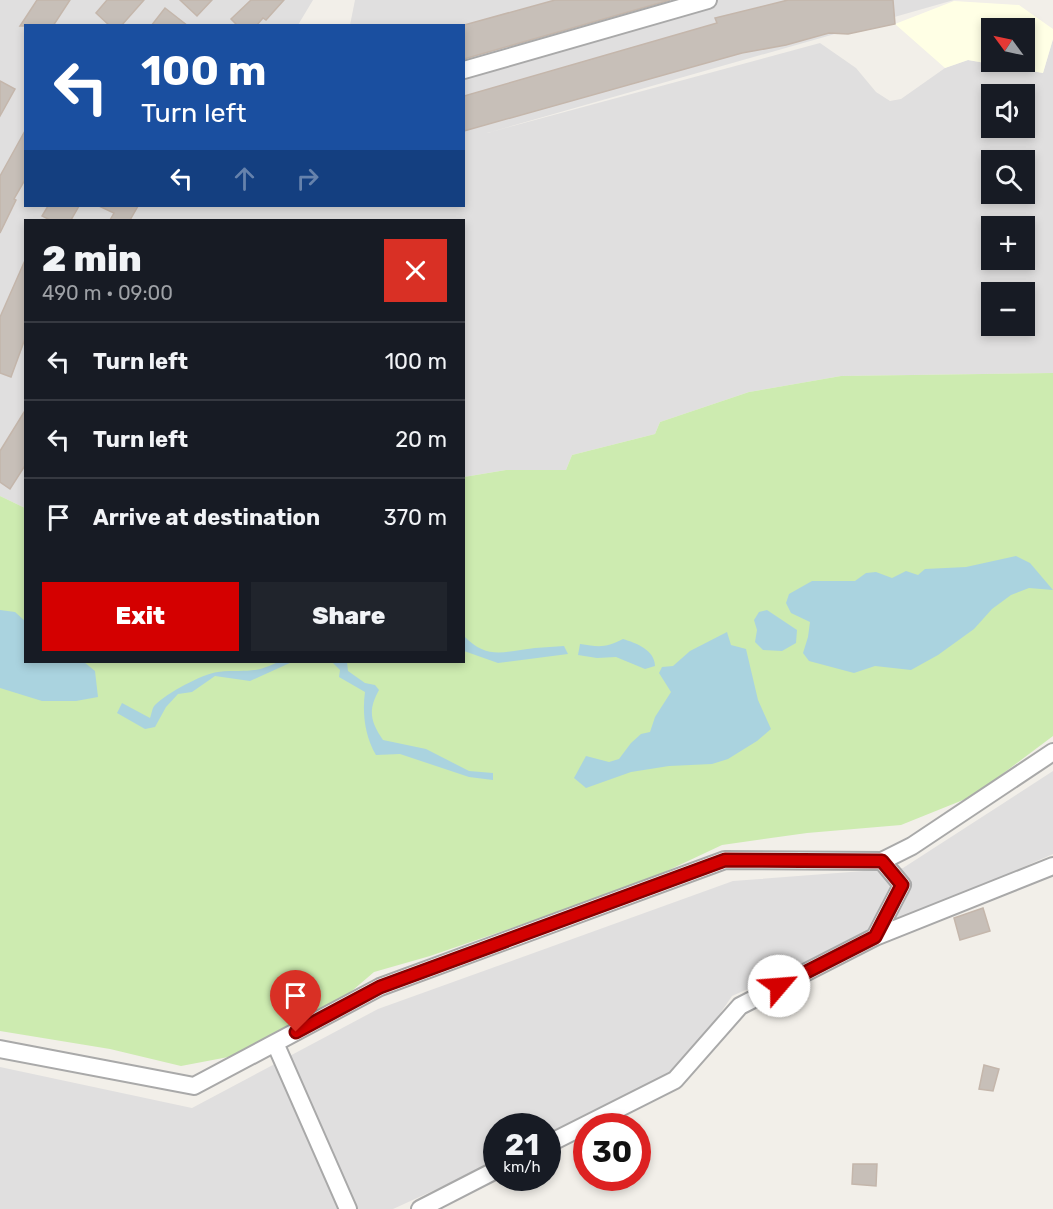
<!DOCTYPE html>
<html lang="en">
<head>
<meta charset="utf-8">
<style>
  body { margin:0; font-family:Rubik,sans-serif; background:#20242c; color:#f1f3f6; height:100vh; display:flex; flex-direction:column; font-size:22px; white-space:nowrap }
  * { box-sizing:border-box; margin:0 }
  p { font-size:20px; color:#9ea1a6 }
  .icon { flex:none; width:33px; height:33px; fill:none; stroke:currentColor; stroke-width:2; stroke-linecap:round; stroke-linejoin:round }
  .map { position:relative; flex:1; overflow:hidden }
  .panel { position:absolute; left:24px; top:219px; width:441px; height:444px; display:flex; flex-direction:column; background:#171b24; border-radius:0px; box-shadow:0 3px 9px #0003 }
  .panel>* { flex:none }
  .top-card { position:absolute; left:24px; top:24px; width:441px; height:183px; border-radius:0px; box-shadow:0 3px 9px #0003; background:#1a4fa0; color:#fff; overflow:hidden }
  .needle { width:39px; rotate:303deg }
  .controls { position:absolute; left:981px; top:18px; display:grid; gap:12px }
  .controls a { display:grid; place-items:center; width:54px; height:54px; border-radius:0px; background:#171b24; box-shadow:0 3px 9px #0003; font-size:30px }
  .speed { position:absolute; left:483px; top:1113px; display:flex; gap:12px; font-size:30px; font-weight:700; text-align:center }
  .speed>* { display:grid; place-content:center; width:78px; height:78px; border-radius:50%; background:#171b24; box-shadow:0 3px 9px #0003; line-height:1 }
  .speed small { font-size:15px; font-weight:400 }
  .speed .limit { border:9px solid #d22; background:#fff; color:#111 }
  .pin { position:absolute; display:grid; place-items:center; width:51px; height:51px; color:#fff; margin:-62px -26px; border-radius:50% 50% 50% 0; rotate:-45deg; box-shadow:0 0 6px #0007 }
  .pin .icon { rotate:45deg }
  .me { position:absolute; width:66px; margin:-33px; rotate:63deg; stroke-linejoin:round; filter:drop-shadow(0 0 4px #0008) }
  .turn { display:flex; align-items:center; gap:21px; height:126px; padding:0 18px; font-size:27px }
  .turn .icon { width:78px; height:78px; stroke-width:2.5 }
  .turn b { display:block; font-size:42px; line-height:51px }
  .lanes { display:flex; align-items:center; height:57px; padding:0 18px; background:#0003; justify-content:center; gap:30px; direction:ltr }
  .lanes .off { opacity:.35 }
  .round { display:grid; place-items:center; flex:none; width:63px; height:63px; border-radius:0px; background:#20242c }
  .headline { display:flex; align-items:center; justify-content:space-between; height:102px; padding:0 18px }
  h1 { font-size:36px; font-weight:800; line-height:45px }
  .primary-button { display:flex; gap:12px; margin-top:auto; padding:12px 18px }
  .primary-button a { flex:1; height:69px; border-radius:0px; background:#d40000; color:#fff; font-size:24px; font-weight:800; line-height:69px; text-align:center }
  .primary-button a+a { background:#20242c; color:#f1f3f6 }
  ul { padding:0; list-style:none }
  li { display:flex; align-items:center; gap:18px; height:78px; padding:0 18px; border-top:2px solid #363941 }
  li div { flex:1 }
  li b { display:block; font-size:22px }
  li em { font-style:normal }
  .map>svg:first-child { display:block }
  .residential { fill:#e0dfdf; fill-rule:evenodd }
  .education { fill:#ffffe5; fill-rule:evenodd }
  .grass { fill:#cdebb0 }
  .water { fill:#aad3df }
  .building { fill:#c7bfb8; stroke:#c4b6ab; stroke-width:1.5 }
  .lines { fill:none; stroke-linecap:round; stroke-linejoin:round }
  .minor-casing { stroke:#a9a9a9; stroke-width:20 }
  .minor { stroke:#fff; stroke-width:16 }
  .route-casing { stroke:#8a0000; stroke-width:15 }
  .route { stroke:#d40000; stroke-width:10 }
</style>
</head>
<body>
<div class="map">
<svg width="1053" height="1209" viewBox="0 0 1053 1209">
  <rect width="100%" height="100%" fill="#f2efe9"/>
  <path class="residential" d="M0,0H313L298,25L26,26V206H464V26L350,25L355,0H954L487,133L820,43L856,68L876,92L890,101L901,99L945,68L968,60L1043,73L1053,39V373L841,376L749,392L660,422L655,434L572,455L566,470H506L464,477V220H26L25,508L0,496ZM992,94H1024V128H992ZM992,160H1024V194H992ZM992,226H1024V260H992ZM992,292H1024V326H992Z
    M1053,771V854L732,996L675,1080L548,1138V1126H496V1162L393,1209H0V1067L192,1108L378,1009L733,881L903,868Z"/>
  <path class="education" d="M954,1L1019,5L1053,29V39L1043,73L968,60L945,68L895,24ZM992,28H1024V62H992Z"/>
  <path class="grass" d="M1053,373V736L973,796L901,825L807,833L722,845L637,885L430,956L374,972L325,1014L271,1049L181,1066L110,1049L0,1031V496L25,508L26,662H464V477L506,470H566L572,455L655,434L660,422L749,392L841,376Z"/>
  <path class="water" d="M1016,556L1030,563L1053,590L1029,588L1011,595L992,609L974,629L938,655L911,670L875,666L854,673L809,661L803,653L808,637L810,622L791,613L786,603L789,594L812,581H855L866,573L876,572L892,578L906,571L918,575L925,569L966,567Z
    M0,610L15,612L25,621L26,662H84L95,671L98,697L76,701H42L0,688Z
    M767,610L797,630L796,643L782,651L763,650L755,642L757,630L754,620L759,612Z
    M727,632L731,645L746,649L758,700L771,729L757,741L728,759L712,764L669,766L631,772L586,788L574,778L586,756L609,762L619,759L631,743L641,734L650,732L655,717L671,692L659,673L662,667L673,666L690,651Z
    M464,636C488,661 505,651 535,648C545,647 555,647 564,646L568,654L498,663L464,651Z
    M623,639C636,643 655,650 655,666L645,669L616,657L597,658L578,655L580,644C599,647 606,648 623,639Z
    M278,662H301H292L250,681L215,676L192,692L178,694L166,707L155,727L145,729L117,713L122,703L150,718C152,713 152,708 155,705C167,693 202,674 218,672C244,669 252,675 278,662Z
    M332,662H347L348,671L365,683L375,685L379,690C368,710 370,721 383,740L426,749L469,771L493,773V780L469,777L400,754L376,755C365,737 362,713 365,692L339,677L340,670Z"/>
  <path class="building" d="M37,0H70L53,26H20Z
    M107,0H144L121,26H110L96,13Z
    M180,0H212L197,16Z
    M251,0H284L266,20L263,18L256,26H238L231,19Z
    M555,0H670L464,59V25Z
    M788,0H893L895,24L848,34L829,33L786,45L742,53L464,131V96L717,23L715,18Z
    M165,8L188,26H151Z
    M0,81L15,89L0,116Z
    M26,129V178L14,199L16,200L0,233V176Z
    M48,206H79L71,220H50L42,216Z
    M99,206H138L130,220H110L114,213Z
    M26,258V336L11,377L0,373V317Z
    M26,409V464L10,489L0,482V451Z
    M983,908L990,931L960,940L954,918Z
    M984,1065L999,1069L993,1091L979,1089Z
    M853,1164H877L876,1186L852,1184Z"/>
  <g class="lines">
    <g class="minor-casing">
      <path id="minor" d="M464,70L708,0
        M875,937L902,885L882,861
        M275,1043L348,1209
        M0,1049L194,1086L380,987L725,860L882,861L912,846L1053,752
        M548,1144L675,1080L740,1006L875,937L1053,866
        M420,1209L496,1170"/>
    </g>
    <use href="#minor" class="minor"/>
  </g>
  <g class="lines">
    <g class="route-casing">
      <path id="route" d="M296,1032L380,987L725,860L882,861L902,885L875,937L779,986"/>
    </g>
    <use href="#route" class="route"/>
  </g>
</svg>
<div class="controls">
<a><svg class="needle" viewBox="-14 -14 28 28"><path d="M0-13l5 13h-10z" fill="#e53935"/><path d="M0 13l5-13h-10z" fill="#9ea1a6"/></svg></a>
<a><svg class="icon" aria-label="sound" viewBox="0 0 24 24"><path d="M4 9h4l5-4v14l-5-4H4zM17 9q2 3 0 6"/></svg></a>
<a><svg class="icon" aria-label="search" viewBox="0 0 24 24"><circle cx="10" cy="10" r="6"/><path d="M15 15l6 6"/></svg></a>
<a>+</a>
<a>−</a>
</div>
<div class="speed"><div>21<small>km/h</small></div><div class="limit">30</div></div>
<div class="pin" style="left:296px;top:1032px;background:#d93025"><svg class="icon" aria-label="arrive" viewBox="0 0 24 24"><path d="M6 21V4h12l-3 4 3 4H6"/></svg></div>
<svg class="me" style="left:779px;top:986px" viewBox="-20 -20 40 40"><circle r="19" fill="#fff"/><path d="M0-13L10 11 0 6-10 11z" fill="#d40000"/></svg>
<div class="top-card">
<div class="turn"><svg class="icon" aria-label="left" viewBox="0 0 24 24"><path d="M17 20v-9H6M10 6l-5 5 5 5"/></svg><div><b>100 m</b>Turn left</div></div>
<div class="lanes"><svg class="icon" aria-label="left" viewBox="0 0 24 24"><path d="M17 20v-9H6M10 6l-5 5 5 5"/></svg><svg class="icon off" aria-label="ahead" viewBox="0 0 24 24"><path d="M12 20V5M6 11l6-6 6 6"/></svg><svg class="icon off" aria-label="right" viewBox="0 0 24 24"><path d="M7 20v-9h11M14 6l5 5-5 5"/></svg></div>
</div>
<section class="panel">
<div class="headline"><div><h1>2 min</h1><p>490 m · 09:00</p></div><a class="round" style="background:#d93025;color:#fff"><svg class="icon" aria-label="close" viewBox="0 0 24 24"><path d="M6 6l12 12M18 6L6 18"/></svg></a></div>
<ul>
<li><svg class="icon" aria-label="left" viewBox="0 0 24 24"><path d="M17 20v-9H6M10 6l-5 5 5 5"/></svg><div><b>Turn left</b></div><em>100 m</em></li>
<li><svg class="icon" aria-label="left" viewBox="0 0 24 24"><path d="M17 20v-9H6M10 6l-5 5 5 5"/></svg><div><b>Turn left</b></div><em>20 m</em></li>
<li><svg class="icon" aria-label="arrive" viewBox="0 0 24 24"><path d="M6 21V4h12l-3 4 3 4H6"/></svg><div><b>Arrive at destination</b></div><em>370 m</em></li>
</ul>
<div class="primary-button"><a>Exit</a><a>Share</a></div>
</section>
</div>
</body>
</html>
